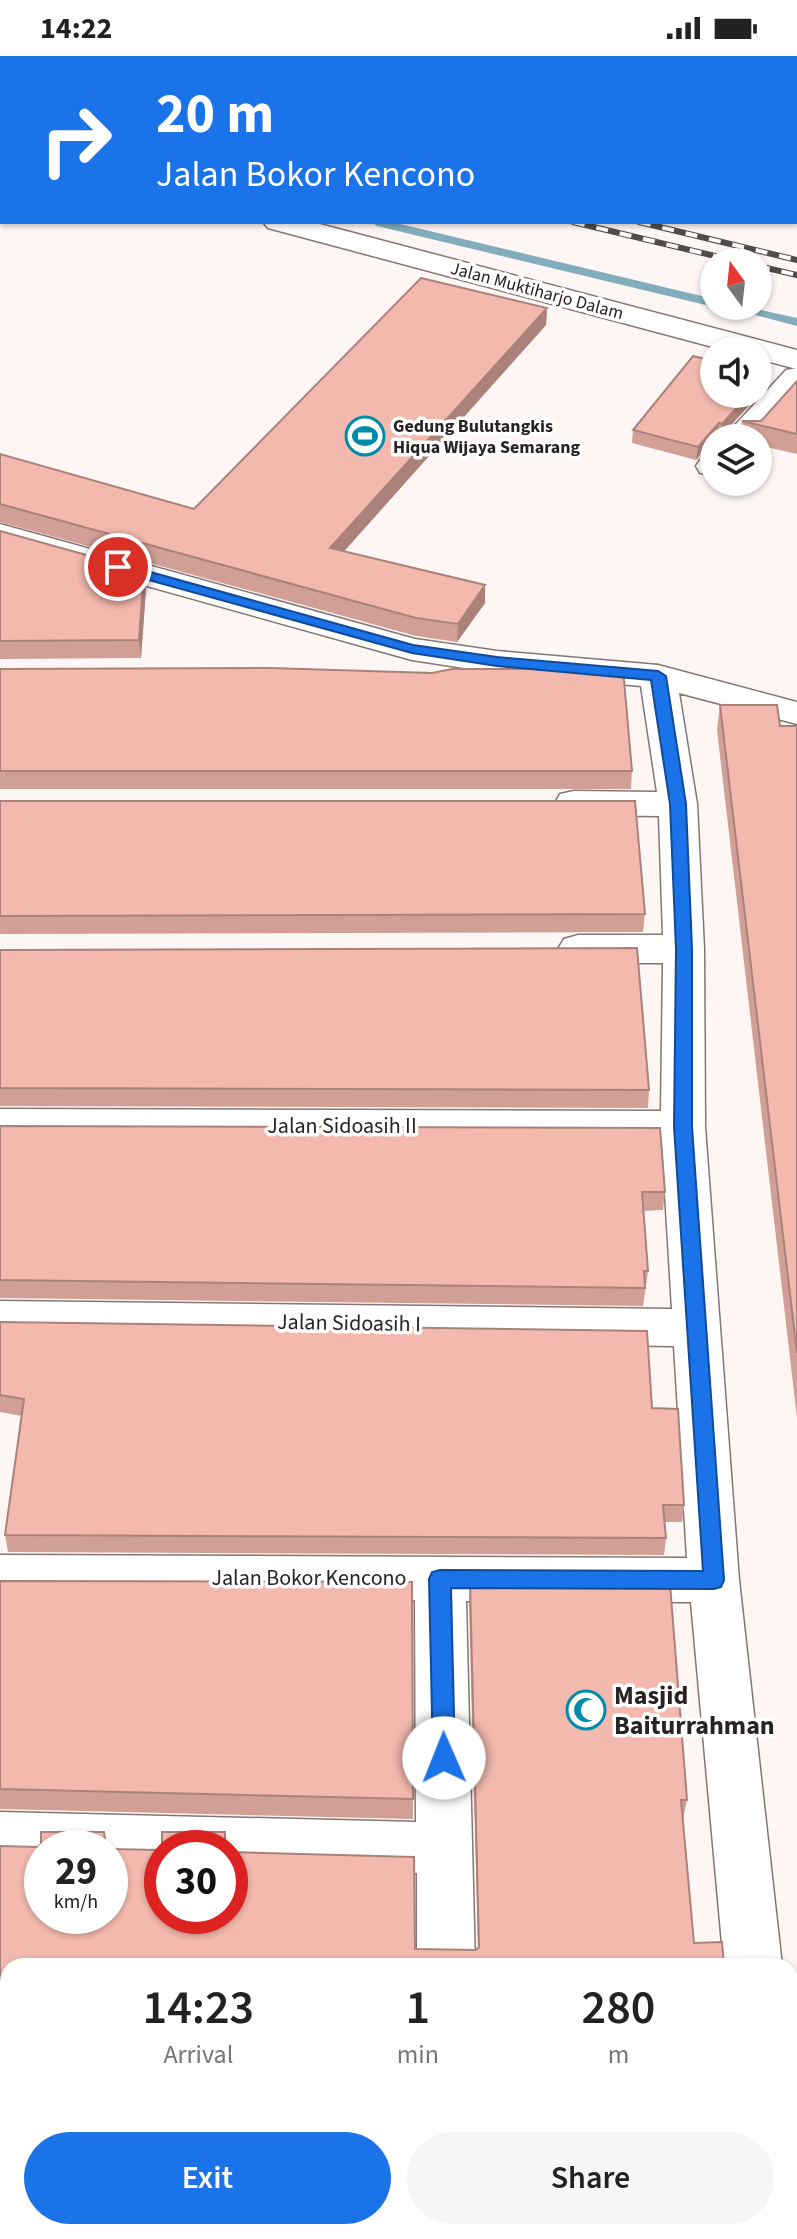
<!DOCTYPE html>
<html lang="en">
<head>
<meta charset="utf-8">
<style>
  body { margin:0; font-family:"Source Sans 3",sans-serif; background:#f6f6f6; color:#222; height:100vh; display:flex; flex-direction:column; font-size:30px; white-space:nowrap }
  * { box-sizing:border-box; margin:0 }
  p { font-size:26px; color:#767676 }
  .icon { flex:none; width:44px; height:44px; fill:none; stroke:currentColor; stroke-width:2; stroke-linecap:round; stroke-linejoin:round }
  .map { position:relative; flex:1; overflow:hidden }
  .side { position:absolute; left:0px; top:1902px; width:798px; height:282px; display:flex; flex-direction:column; background:#fff; border-radius:24px 24px 0 0; box-shadow:0 2px 6px #0004 }
  .side>* { flex:none }
  .banner { position:absolute; left:0px; top:0px; width:798px; height:168px; box-shadow:0 2px 6px #0004; background:#1a73e8; color:#fff; overflow:hidden }
  .needle { width:52px; rotate:345deg }
  .buttons { position:absolute; left:700px; top:192px; display:grid; gap:16px }
  .buttons a { display:grid; place-items:center; width:72px; height:72px; border-radius:50%; background:#fff; box-shadow:0 2px 6px #0004; font-size:40px }
  .speed { position:absolute; left:24px; top:1774px; display:flex; gap:16px; font-size:40px; font-weight:700; text-align:center }
  .speed>* { display:grid; place-content:center; width:104px; height:104px; border-radius:50%; background:#fff; box-shadow:0 2px 6px #0004; line-height:1 }
  .speed small { font-size:20px; font-weight:400 }
  .speed .limit { border:12px solid #d22; background:#fff; color:#111 }
  .pin { position:absolute; display:grid; place-items:center; width:68px; height:68px; color:#fff; margin:-34px; border:4px solid #fff; border-radius:50%; box-shadow:0 2px 8px #0007 }
  .me { position:absolute; width:88px; margin:-44px; rotate:359deg; stroke-linejoin:round; filter:drop-shadow(0 0 6px #0008) }
  .turn { display:flex; align-items:center; gap:28px; height:168px; padding:0 24px; font-size:36px }
  .turn .icon { width:104px; height:104px; stroke-width:2.5 }
  .turn b { display:block; font-size:56px; line-height:68px }
  .eta { display:flex; justify-content:space-evenly; align-items:center; height:136px; text-align:center }
  .eta b { font-size:48px; font-weight:600; line-height:56px }
  .cta { display:flex; gap:16px; margin-top:auto; padding:16px 24px }
  .cta a { flex:1; height:92px; border-radius:48px; background:#1a73e8; color:#fff; font-size:32px; font-weight:600; line-height:92px; text-align:center }
  .cta a+a { background:#f6f6f6; color:#222 }
  .status { display:flex; justify-content:space-between; align-items:center; height:56px; padding:0 40px; background:#fff; direction:ltr }
  .status svg { height:22px; fill:currentColor }
  .map>svg:first-child { display:block }
  .green { fill:#f2cdc7 }
  .lines { fill:none; stroke-linecap:round; stroke-linejoin:round }
  .stream { fill:#83adbc; fill-rule:evenodd }
  .minor-casing { stroke:#827775; stroke-width:3 }
  .tertiary-casing { stroke:#827775; stroke-width:3 }
  .minor { fill:#fff; fill-rule:evenodd }
  .tertiary { fill:#fff; fill-rule:evenodd }
  .rail-casing { stroke:#514b4b; stroke-width:6 }
  .rail { stroke:#fff; stroke-width:4; stroke-dasharray:12; stroke-linecap:butt }
  .wall { fill:#d19f96 }
  .shaded-wall { fill:#aa827a }
  .building { fill:#f3b9af; stroke:#aa827a; stroke-width:2 }
  .route { fill:#1a73e8; stroke:#114b97; stroke-width:2 }
  .labels { text-anchor:middle; dominant-baseline:central; stroke-width:7; stroke-linejoin:round; paint-order:stroke }
  .far-street-label { font-size:18px; fill:#282323; stroke:#fff }
  .far-poi-label { font-size:18px; font-weight:bold; fill:#282323; stroke:#fff; text-anchor:start }
  .street-label { font-size:22px; fill:#282323; stroke:#fff }
  .near-poi-label { font-size:26px; font-weight:bold; fill:#282323; stroke:#fff; text-anchor:start }
</style>
</head>
<body>
<div class="status"><b>14:22</b><svg viewBox="0 0 49 12"><path d="M0 12V9h3v3zM5 12V6h3v6zM10 12V3h3v9zM15 12V0h3v12zM26 1h20v11H26zM47 4h2v5h-2z"/></svg></div>
<div class="map">
<svg width="797" height="2183" viewBox="0 0 797 2183">
  <rect width="100%" height="100%" fill="#fef6f5"/>
  <path class="green" d="M552,2176H714L715,2183H552Z"/>
  <g class="lines">
    <path class="stream" d="M0,68H2V74H0Z
      M371,166H392L714,243V250H717L714,251L377,170Z
      M721,250H743L797,262V270Z"/>
    <g class="minor-casing">
      <path id="minor" d="M797,312V340L757,382H723L786,314Z
        M714,398V419L700,417L696,410L702,401Z
        M0,468L415,583L497,595L658,609L797,646V668L679,637L697,748L704,893L705,1071L739,1524L782,1910H724L691,1546L466,1545L475,1910H417V1817L230,1812V1792H162V1810L110,1809V1792H42V1807L0,1806V1756L416,1766L415,1544L0,1543V1499L687,1502L674,1290L0,1281V1245L672,1253L662,1087L0,1085V1053L661,1055L663,907H578L564,903L558,893L564,883L578,879H663L659,760L574,759L560,756L555,747L560,738L574,735L657,736L641,630L497,617L412,604L0,489Z
        M0,2076H8V2136H0Z
        M790,2149L797,2152V2183H749V2176H790Z
        M415,2176H477V2183H415Z"/>
    </g>
    <g class="tertiary-casing">
      <path id="tertiary" d="M94,0H128L129,2H95Z
        M0,88H2V105H0Z
        M796,140H797V158H796Z
        M263,166H312L797,294V313L758,303V294H724L268,172Z"/>
    </g>
    <use href="#minor" class="minor"/>
    <use href="#tertiary" class="tertiary"/>
    <g class="rail-casing">
      <path id="rail" d="M573,166L740,206
        M639,166L797,204
        M758,210L797,219"/>
    </g>
    <use href="#rail" class="rail"/>
  </g>
  <path class="wall" d="M249,0H797V28L796,2H249Z
    M547,252L546,269L344,495L485,547L457,586L416,580L0,466V398L194,453Z
    M768,318L767,330L721,380H717L714,382L696,404L632,387L633,374Z
    M797,325V398L758,389V382H740L742,365H761Z
    M0,475L144,515L146,533L141,602L0,603Z
    M0,613L632,715L631,733H0Z
    M720,649L780,670H797V1362L717,674Z
    M0,745L645,858L643,876L0,878Z
    M0,894L649,1034L648,1052L0,1050Z
    M0,1070L665,1136L663,1154L643,1155L648,1215L643,1250L0,1242Z
    M0,1266L652,1352L684,1449L682,1466H665L666,1482L664,1499L8,1496L5,1479L22,1360L0,1356Z
    M0,1525L412,1526L413,1763L0,1753Z
    M470,1527L670,1528L687,1744L683,1764L694,1887L722,1886L724,1910H8V2176H421V2183H0V2122L5,2121L6,2075L0,2073V1790L38,1791L41,1788V1776H104L106,1792H42V1860H110V1793L159,1794L162,1791V1776H225L227,1792H162V1860H230V1796L414,1801L415,1893L476,1894L478,1893L469,1548Z"/>
  <path class="shaded-wall" d="M547,252L546,269L331,510L330,492Z
    M768,318L767,330L721,380L722,368L749,338H758V329Z
    M719,367L717,380L714,382V384L696,404L698,391Z
    M144,515L146,533L141,602L139,584Z
    M485,529V547L457,586L458,568Z"/>
  <path class="building" d="M326,0H797V12L796,13V2H337Z
    M796,31H797V103H796Z
    M421,222L547,252L330,492L485,529L458,568L416,562L0,448V398L194,453Z
    M693,300L714,305V338H749L722,368L719,367L698,391L633,374Z
    M758,315L768,318L758,329Z
    M797,325V378L742,365H761Z
    M0,475L144,515L139,584L0,585Z
    M560,607L623,613L632,715H0V613L270,612L432,617L452,613H559Z
    M720,649H777L780,670H797V1297Z
    M0,745H635L645,858L0,860Z
    M637,892L649,1034L0,1032V894Z
    M0,1070L660,1072L665,1136H642L648,1215H644L645,1232L0,1224Z
    M0,1266L647,1275L652,1352L678,1353L684,1449H663L666,1482L5,1479L24,1343L0,1339Z
    M0,1525L412,1526L413,1743L0,1733Z
    M470,1527L670,1528L687,1744H681L694,1887L722,1886L724,1910H8V2176H421V2183H0V2122L5,2121L6,2059L0,2057V1790L38,1791L41,1788V1776H104L106,1792H42V1860H110V1793L159,1794L162,1791V1776H225V1792H162V1860H230V1796L414,1801L415,1893L476,1894L479,1891Z"/>
  <path class="route" d="M118,507L413,589L497,601L658,615L666,620L686,748L692,893V1071L724,1524L721,1531L714,1533L451,1532L455,1702L452,1709L444,1712L436,1709L433,1702L429,1523L432,1516L440,1514L703,1515L674,1071L676,893L670,748L651,624L497,610L412,597L113,514L110,511Z"/>
  <defs>
    <g id="stadium-ring" transform="scale(2)"><circle r="9.5" fill="#fff" stroke="#008baa" stroke-width="1.5"/><path d="M0-5a6.5 5 0 1 0 0 10a6.5 5 0 1 0 0-10ZM-3.5-1.8h7v3.6h-7Z" fill="#008baa"/></g>
    <g id="mosque-ring" transform="scale(2)"><circle r="9.5" fill="#fff" stroke="#008baa" stroke-width="1.5"/><path d="M3.5-4.9A6 6 0 1 0 3.5 4.9A5 5 0 1 1 3.5-4.9Z" fill="#008baa"/></g>
  </defs>
  <g fill-rule="evenodd">
    <use href="#stadium-ring" x="365" y="380"/>
    <use href="#mosque-ring" x="586" y="1654"/>
  </g>
  <g class="labels">
    <g class="far-street-label">
      <text transform="translate(537 235) rotate(15)">Jalan Muktiharjo Dalam</text>
    </g>
    <g class="far-poi-label">
      <text x="393" y="370">Gedung Bulutangkis<tspan x="393" dy="21">Hiqua Wijaya Semarang</tspan></text>
    </g>
    <g class="street-label">
      <text x="342" y="1070">Jalan Sidoasih II</text>
      <text transform="translate(349 1267) rotate(1)">Jalan Sidoasih I</text>
      <text x="309" y="1522">Jalan Bokor Kencono</text>
    </g>
    <g class="near-poi-label">
      <text x="614" y="1639">Masjid<tspan x="614" dy="30">Baiturrahman</tspan></text>
    </g>
  </g>
</svg>
<div class="buttons">
<a><svg class="needle" viewBox="-14 -14 28 28"><path d="M0-13l5 13h-10z" fill="#e53935"/><path d="M0 13l5-13h-10z" fill="#767676"/></svg></a>
<a><svg class="icon" aria-label="sound" viewBox="0 0 24 24"><path d="M4 9h4l5-4v14l-5-4H4zM17 9q2 3 0 6"/></svg></a>
<a><svg class="icon" aria-label="layers" viewBox="0 0 24 24"><path d="M12 4l9 5-9 5-9-5zM3 14l9 5 9-5"/></svg></a>
</div>
<div class="speed"><div>29<small>km/h</small></div><div class="limit">30</div></div>
<div class="pin" style="left:118px;top:511px;background:#d93025"><svg class="icon" aria-label="arrive" viewBox="0 0 24 24"><path d="M6 21V4h12l-3 4 3 4H6"/></svg></div>
<svg class="me" style="left:444px;top:1702px" viewBox="-20 -20 40 40"><circle r="19" fill="#fff"/><path d="M0-13L10 11 0 6-10 11z" fill="#1a73e8"/></svg>
<div class="banner">
<div class="turn"><svg class="icon" aria-label="right" viewBox="0 0 24 24"><path d="M7 20v-9h11M14 6l5 5-5 5"/></svg><div><b>20 m</b>Jalan Bokor Kencono</div></div>
</div>
<section class="side">
<div class="eta">
<div><b>14:23</b><p>Arrival</p></div>
<div><b>1</b><p>min</p></div>
<div><b>280</b><p>m</p></div>
</div>
<div class="cta"><a>Exit</a><a>Share</a></div>
</section>
</div>
</body>
</html>
